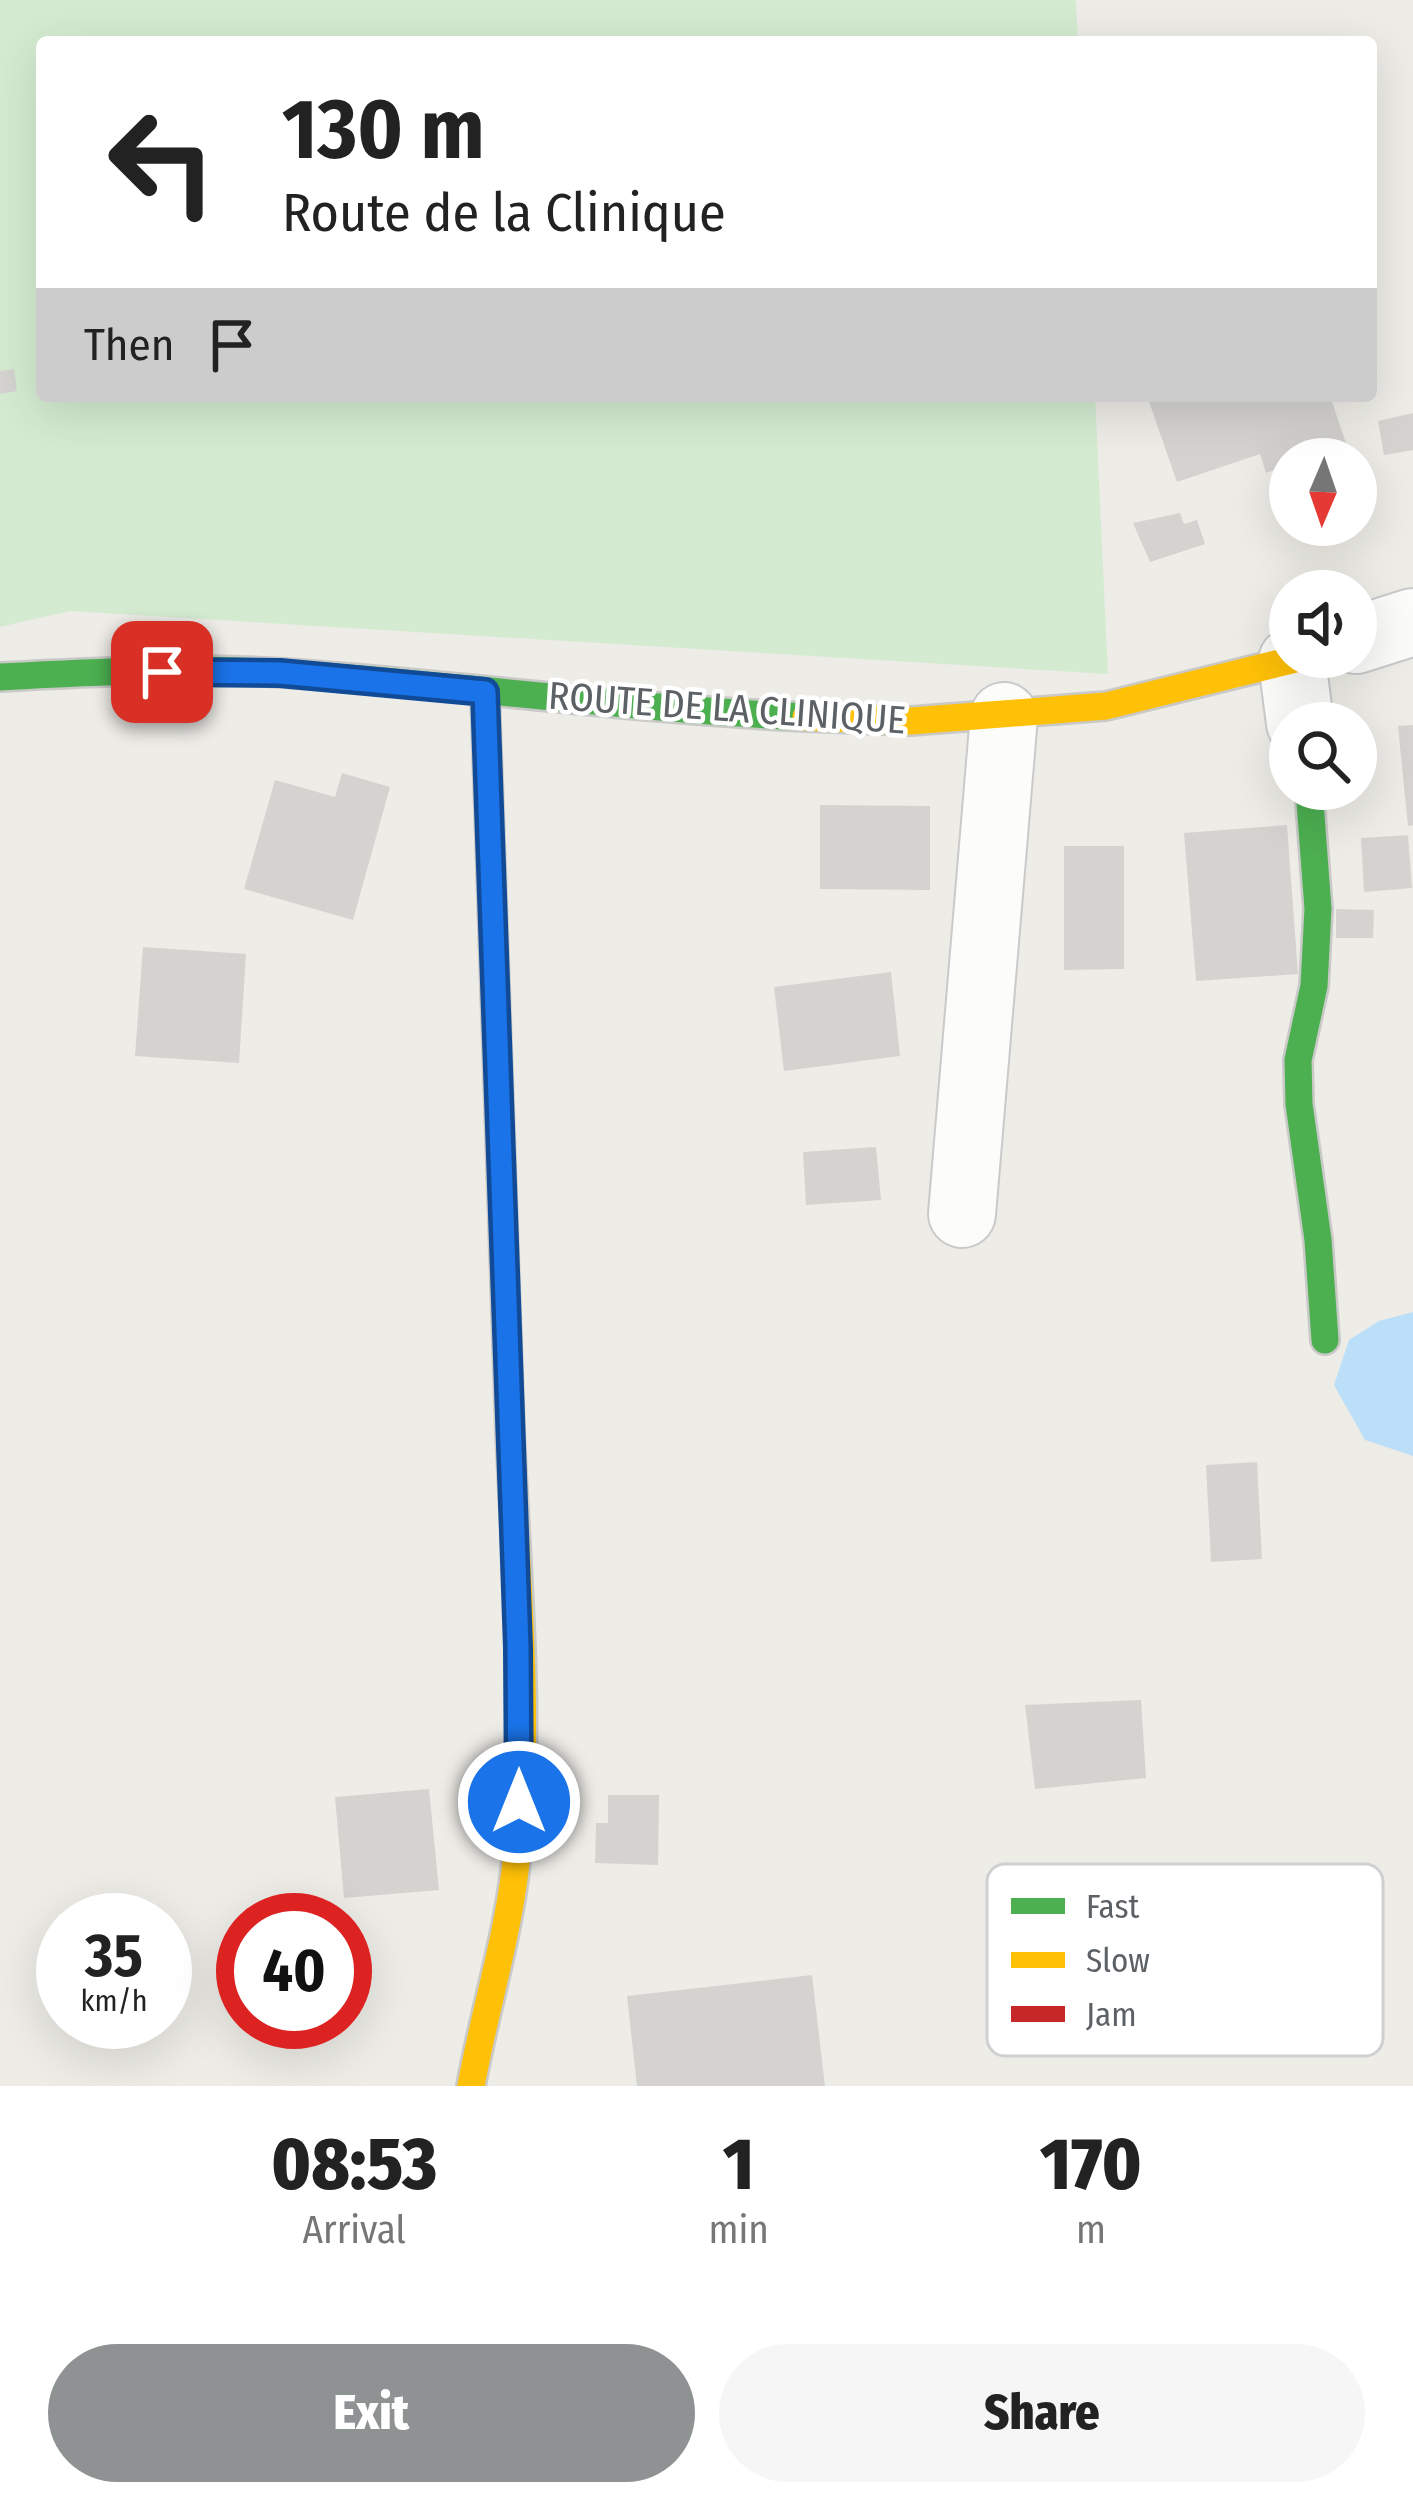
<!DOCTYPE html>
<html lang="en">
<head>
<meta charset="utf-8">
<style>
  body { margin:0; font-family:"Fira Sans Condensed",sans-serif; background:#f6f6f6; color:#222; height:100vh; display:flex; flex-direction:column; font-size:45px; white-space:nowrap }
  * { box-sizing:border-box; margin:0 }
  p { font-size:39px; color:#767676 }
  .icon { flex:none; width:66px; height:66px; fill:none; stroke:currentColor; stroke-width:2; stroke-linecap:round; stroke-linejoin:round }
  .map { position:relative; height:2086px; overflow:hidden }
  .panel { display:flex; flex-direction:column; background:#fff; flex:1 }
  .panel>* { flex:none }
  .top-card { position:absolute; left:36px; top:36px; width:1341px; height:366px; border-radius:12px; box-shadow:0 12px 48px #0002; background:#fff; color:#222; overflow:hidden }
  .needle { width:78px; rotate:182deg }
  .buttons { position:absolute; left:1269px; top:438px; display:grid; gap:24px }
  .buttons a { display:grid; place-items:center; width:108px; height:108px; border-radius:50%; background:#fff; box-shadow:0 12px 48px #0002; font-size:60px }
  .speed { position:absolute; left:36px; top:1893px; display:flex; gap:24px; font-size:60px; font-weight:700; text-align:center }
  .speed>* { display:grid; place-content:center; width:156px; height:156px; border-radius:50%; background:#fff; box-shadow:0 12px 48px #0002; line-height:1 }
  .speed small { font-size:30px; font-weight:400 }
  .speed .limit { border:18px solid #d22; background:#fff; color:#111 }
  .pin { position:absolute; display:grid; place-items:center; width:102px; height:102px; color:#fff; margin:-51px; border-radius:24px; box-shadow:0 6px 18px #0006 }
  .me { position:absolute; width:132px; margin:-66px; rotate:0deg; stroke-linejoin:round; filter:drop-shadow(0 0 9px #0008) }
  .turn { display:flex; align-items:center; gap:42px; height:252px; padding:0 48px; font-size:54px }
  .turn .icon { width:156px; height:156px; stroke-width:2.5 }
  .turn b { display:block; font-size:84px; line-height:102px }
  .then { display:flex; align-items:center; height:114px; padding:0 48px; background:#0003; gap:24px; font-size:45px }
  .eta { display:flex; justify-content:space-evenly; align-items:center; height:204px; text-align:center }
  .eta b { font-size:72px; font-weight:800; line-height:84px }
  .button { display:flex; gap:24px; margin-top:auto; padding:24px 48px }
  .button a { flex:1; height:138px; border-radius:72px; background:#8f9293; color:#fff; font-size:48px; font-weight:800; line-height:138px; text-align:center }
  .button a+a { background:#f6f6f6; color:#222 }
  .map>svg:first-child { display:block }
  .green { fill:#d4ebd1 }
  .water { fill:#bbdff8 }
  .building { fill:#d4d3d0 }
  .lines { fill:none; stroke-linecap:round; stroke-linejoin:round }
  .street-casing { stroke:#cacaca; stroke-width:70 }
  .fast-casing { stroke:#c9c9c8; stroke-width:32 }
  .slow-casing { stroke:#c9c9c8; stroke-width:32 }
  .jam-casing { stroke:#c9c9c8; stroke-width:32 }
  .street { stroke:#fcfcfb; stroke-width:66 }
  .fast { stroke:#4caf50; stroke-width:27 }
  .slow { stroke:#ffc107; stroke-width:27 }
  .jam { stroke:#c62828; stroke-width:27 }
  .route-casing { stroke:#114b97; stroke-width:30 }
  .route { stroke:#1a73e8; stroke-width:21 }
  .labels { text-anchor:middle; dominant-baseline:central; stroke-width:9; stroke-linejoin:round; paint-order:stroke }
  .street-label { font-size:39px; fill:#5c6166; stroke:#fff }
  .key { fill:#fff; stroke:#ced0d1; stroke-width:3 }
  .key-label { font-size:33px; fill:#5c6166 }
</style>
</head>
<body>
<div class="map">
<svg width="1413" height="2086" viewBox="0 0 1413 2086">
  <rect width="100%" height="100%" fill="#edece7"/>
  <path class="green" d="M0,0H1076L1078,42H42V396H1095L1108,674L70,611L0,627Z"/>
  <path class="water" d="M1413,1312V1456L1365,1440L1334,1385L1349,1340L1379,1321Z"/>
  <path class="building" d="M14,369L17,391L0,394V371Z
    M1147,396H1330L1346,443L1303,459H1290V464L1266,473L1260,454L1177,482Z
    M1413,413V450L1384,455L1378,421Z
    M1180,513L1184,524L1197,520L1205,544L1150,562L1133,523Z
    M1413,725V825L1408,826L1398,726Z
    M342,773L390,787L353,920L244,889L275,780L335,797Z
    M820,805L930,806V890L820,889Z
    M1287,825L1298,974L1196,981L1184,833Z
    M1408,835L1412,888L1364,892L1361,838Z
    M1064,846H1124V969L1064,970Z
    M1336,909L1374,910L1373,938H1336Z
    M143,947L246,954L239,1063L135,1056Z
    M891,972L900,1056L784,1071L774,987Z
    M876,1147L881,1200L806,1205L803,1152Z
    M1257,1462L1262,1559L1211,1562L1206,1465Z
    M1141,1700L1146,1778L1035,1789L1025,1705Z
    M429,1789L439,1890L344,1898L335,1797Z
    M608,1795H659L658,1865L595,1863L596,1823H608Z
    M812,1975L825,2086H637L627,1996Z"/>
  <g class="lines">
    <g class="street-casing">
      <path id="street" d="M1356,640L1413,622
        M1292,661L1300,723
        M962,1214L1004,716"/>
    </g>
    <g class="fast-casing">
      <path id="fast" d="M0,677C94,672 190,667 285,673C459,685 632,709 806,717
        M485,691L491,870
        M1309,789L1318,909L1314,986L1298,1060L1299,1104L1318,1240L1325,1340"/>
    </g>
    <g class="slow-casing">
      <path id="slow" d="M806,717L911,721L1106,706L1304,657
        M471,2086C484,2014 506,1943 515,1871C532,1726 516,1576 510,1431"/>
    </g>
    <g class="jam-casing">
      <path id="jam" d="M491,870L510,1431"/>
    </g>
    <use href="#street" class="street"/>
    <use href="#fast" class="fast"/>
    <use href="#slow" class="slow"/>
    <use href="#jam" class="jam"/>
  </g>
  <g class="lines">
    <g class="route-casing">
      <path id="route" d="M162,672L280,673L485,692L518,1648L519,1802"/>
    </g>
    <use href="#route" class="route"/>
  </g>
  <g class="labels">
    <g class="street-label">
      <text transform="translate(727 708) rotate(4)">ROUTE DE LA CLINIQUE</text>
    </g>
  </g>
  <rect x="987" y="1864" width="396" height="192" rx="18" class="key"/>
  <rect x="1011" y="1898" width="54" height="16" fill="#4caf50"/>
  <rect x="1011" y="1952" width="54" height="16" fill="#ffc107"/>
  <rect x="1011" y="2006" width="54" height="16" fill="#c62828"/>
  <g class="key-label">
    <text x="1086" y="1918">Fast</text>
    <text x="1086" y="1972">Slow</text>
    <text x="1086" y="2026">Jam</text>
  </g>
</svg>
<div class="buttons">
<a><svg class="needle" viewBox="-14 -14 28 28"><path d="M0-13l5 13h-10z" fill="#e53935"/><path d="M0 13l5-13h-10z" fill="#767676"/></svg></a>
<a><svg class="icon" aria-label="sound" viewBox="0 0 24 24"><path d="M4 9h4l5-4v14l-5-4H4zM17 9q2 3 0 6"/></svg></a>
<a><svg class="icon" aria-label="search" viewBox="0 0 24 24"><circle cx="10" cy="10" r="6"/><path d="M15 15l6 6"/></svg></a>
</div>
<div class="speed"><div>35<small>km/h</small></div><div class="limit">40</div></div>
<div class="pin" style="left:162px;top:672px;background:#d93025"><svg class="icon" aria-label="arrive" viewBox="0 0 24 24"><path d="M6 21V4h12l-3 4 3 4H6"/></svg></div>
<svg class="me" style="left:519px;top:1802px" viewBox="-20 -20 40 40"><circle r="17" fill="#1a73e8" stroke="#fff" stroke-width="3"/><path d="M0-11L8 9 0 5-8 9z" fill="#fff"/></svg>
<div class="top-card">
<div class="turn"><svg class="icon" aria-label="left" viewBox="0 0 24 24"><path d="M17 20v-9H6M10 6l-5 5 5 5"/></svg><div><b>130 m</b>Route de la Clinique</div></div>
<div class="then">Then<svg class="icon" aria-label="arrive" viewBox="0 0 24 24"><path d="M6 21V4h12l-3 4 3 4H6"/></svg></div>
</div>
</div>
<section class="panel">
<div class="eta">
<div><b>08:53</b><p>Arrival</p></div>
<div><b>1</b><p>min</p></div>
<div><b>170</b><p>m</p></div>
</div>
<div class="button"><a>Exit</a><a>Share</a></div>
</section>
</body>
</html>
